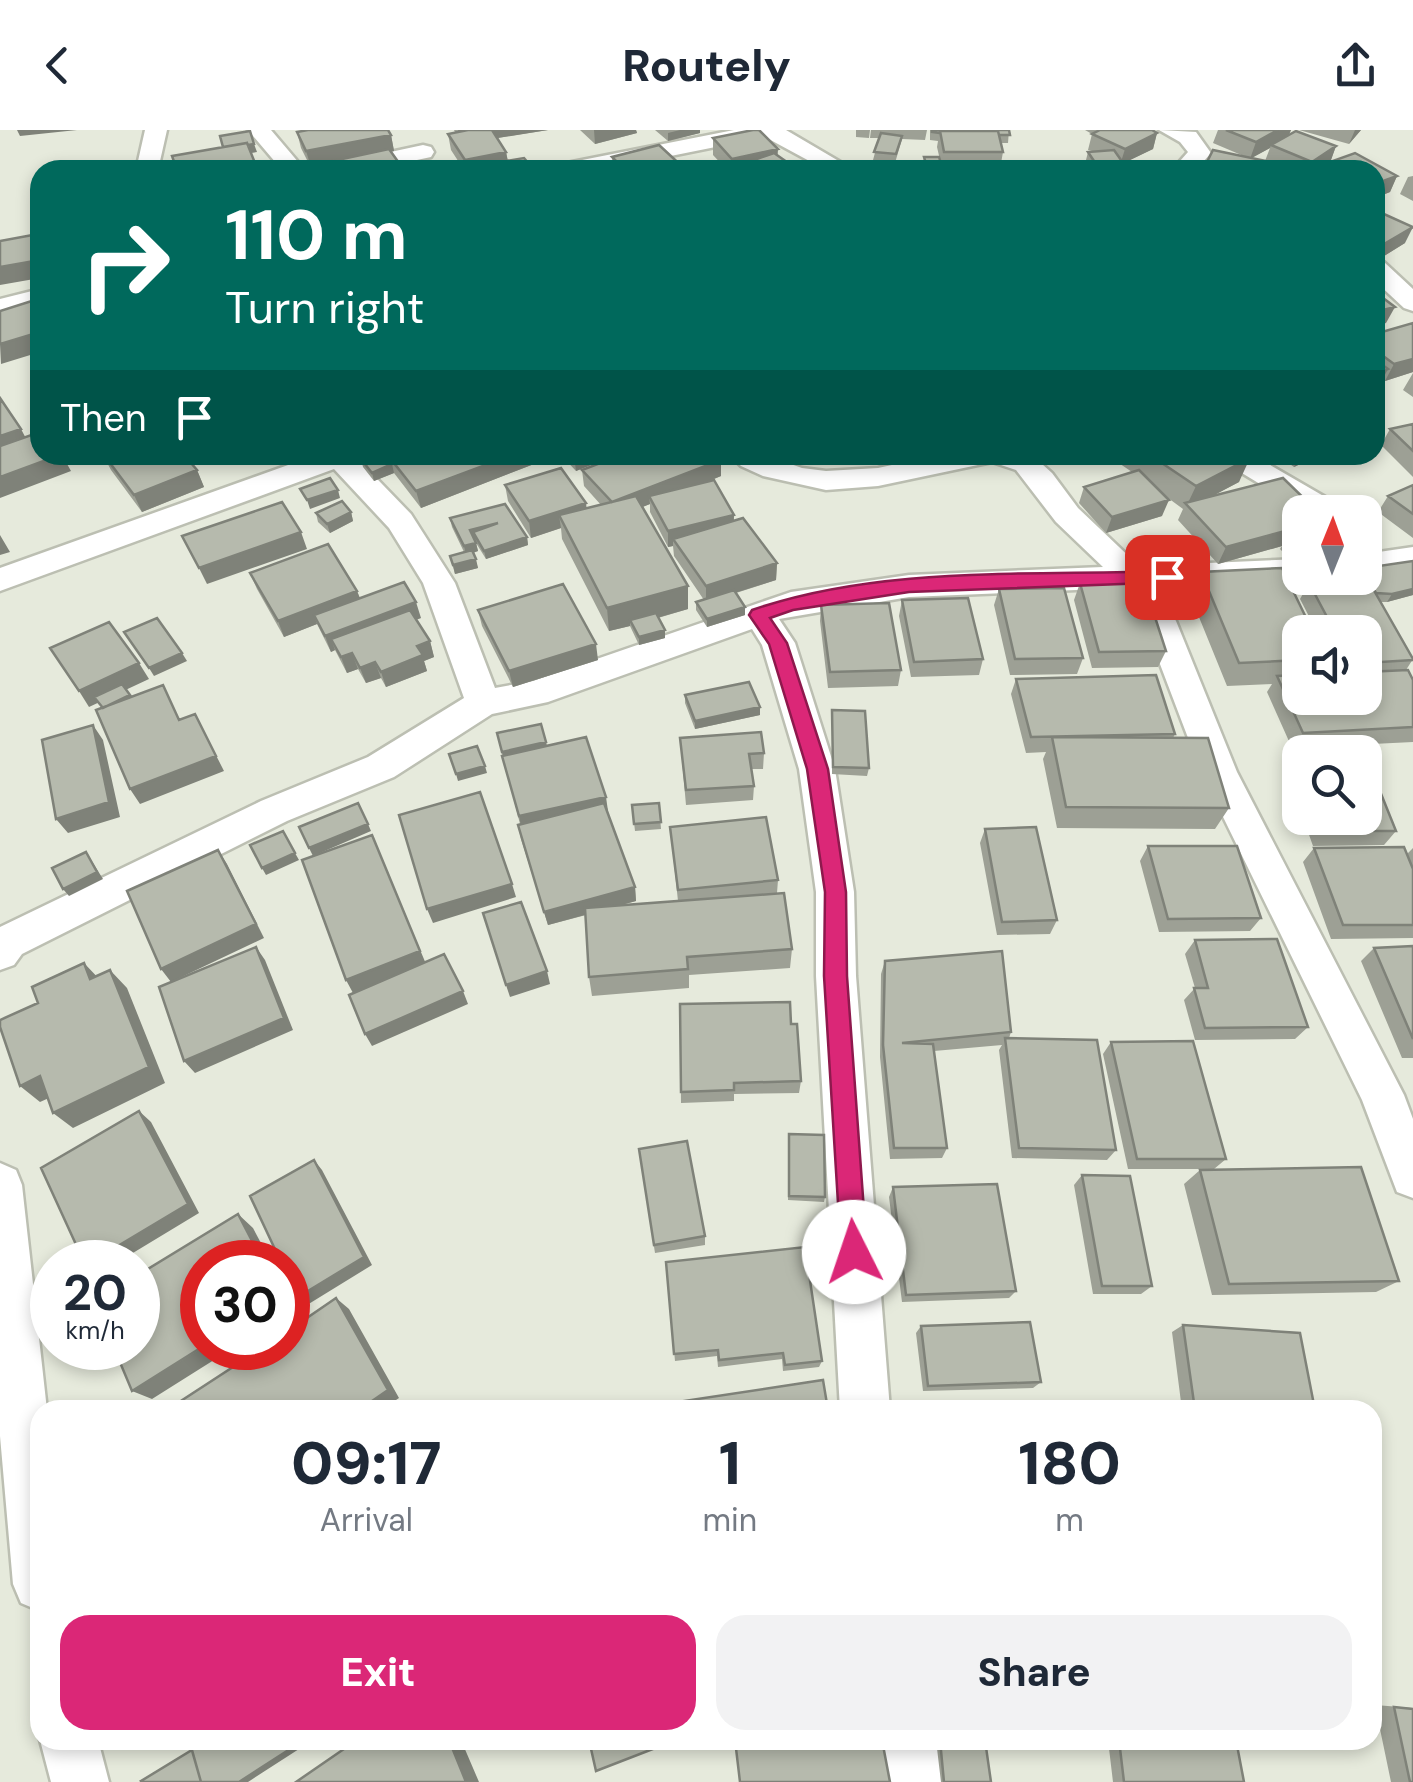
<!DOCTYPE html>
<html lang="en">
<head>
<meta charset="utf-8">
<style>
  body { margin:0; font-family:"DM Sans",sans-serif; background:#f2f2f3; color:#1f2937; height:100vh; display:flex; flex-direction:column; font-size:38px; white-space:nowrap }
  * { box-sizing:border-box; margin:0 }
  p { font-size:32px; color:#747a83 }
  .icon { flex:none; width:55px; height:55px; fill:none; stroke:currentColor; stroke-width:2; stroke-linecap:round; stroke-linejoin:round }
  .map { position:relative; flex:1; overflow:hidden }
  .sheet { position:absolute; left:30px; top:1270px; width:1352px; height:350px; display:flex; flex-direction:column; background:#fff; border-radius:30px; box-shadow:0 5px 15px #0003 }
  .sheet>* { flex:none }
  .banner { position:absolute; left:30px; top:30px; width:1355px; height:305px; border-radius:30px; box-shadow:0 5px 15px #0003; background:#00695c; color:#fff; overflow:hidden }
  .needle { width:65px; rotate:1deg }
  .tools { position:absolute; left:1282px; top:365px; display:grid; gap:20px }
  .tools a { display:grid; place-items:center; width:100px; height:100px; border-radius:20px; background:#fff; box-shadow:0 5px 15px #0003; font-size:50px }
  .speed { position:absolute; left:30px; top:1110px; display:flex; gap:20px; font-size:50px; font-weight:700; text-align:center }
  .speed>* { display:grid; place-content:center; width:130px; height:130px; border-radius:50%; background:#fff; box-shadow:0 5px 15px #0003; line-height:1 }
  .speed small { font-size:25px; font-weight:400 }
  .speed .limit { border:15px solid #d22; background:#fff; color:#111 }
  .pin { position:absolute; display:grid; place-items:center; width:85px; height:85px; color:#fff; margin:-42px; border-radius:20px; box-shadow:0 5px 15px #0006 }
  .me { position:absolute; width:110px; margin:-55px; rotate:356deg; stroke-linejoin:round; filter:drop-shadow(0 0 8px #0008) }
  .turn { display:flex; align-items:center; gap:35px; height:210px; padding:0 30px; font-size:45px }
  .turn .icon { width:130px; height:130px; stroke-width:2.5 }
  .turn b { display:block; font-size:70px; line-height:85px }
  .then { display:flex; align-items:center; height:95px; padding:0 30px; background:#0003; gap:20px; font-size:38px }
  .eta { display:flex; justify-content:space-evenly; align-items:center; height:170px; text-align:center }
  .eta b { font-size:60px; font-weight:800; line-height:70px }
  .button { display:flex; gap:20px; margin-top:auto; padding:20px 30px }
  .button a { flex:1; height:115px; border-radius:30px; background:#db2777; color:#fff; font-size:40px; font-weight:800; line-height:115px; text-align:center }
  .button a+a { background:#f2f2f3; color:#1f2937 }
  header { display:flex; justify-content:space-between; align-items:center; height:130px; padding:0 30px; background:#fff; font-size:45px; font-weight:800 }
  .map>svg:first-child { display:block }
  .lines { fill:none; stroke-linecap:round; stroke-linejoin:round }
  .minor-casing { stroke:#bcbfb2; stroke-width:5 }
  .minor { fill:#fff; fill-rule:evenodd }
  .wall { fill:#9da095; fill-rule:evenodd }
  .shaded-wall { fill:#7f8279 }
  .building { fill:#b6baad; stroke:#7f8279; stroke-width:2.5 }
  .route { fill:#db2777; stroke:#8e194d; stroke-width:2.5 }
</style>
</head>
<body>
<header><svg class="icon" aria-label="back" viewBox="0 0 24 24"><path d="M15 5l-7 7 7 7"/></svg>Routely<svg class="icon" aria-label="share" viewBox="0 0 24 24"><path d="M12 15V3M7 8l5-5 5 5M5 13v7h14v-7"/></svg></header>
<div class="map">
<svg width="1413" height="1652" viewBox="0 0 1413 1652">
  <rect width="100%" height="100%" fill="#e6eadc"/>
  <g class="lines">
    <g class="minor-casing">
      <path id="minor" d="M145,0H167L158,40H136Z
        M248,0H271L305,40H282Z
        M734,0H786L854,40H826L765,7L601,40H556L567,33Z
        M1159,0L1196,2L1211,23L1196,40H1172L1188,22L1180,12Z
        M423,15L431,17L434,22L431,27L370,40H327L330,35Z
        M1375,129L1384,132L1413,159V181L1404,178L1375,151Z
        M40,159V175L0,185V169Z
        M316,325H354L411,384L455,453L495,558L533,551L791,462L909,445L1103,437L1056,392L1016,340L992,332L878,356L826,360L763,346L741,336L730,325H765L802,338L826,341L878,338L938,325H1032L1052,343L1078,378L1139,436L1300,429V448H1311L1155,457L1176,491L1237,642L1404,965L1413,989V1068L1397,1062L1362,970L1201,642L1144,492L1124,458L909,467L779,489L795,513L835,639L854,762L856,846L890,1280H840L816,846V762L799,639L762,515L752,499L548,572L492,584L394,647L287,691L22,824L14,835L0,840V797L261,671L368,627L464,568L423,453L389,398L334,339L0,461V438Z
        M1217,325H1253L1339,375L1343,382H1306L1222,331Z
        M1413,417V439L1365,446V424Z
        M0,1033L16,1040L22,1055L47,1280H40V1481L21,1473L13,1454L0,1306Z
        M40,1610H98L109,1652H51Z
        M882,1610H940L946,1652H888Z"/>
    </g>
    <use href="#minor" class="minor"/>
  </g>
  <path class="wall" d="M454,0H548L497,8L506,22L508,31L529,34V40H464L451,20L448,4L455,2Z
    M580,0H636L637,3L595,14Z
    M655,0H700V3L668,11Z
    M856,0H870L869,8L856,7Z
    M871,0H927L925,10L902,9L895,33L873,30L879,8H870Z
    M930,0H1009L1008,13H1001L1003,22L1000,39L942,38L943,40H924L923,35L924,27L940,30L937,17L938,11L930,10Z
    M1085,0H1152L1157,3L1153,19L1123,33L1128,40H1085L1084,38L1088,22L1092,21L1088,20L1092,4Z
    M1218,0H1291L1289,4L1296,1L1336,16L1330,32L1355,23L1397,46L1390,62L1375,68V40H1285L1279,37L1277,40H1203L1213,20L1246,27L1213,13ZM1270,18L1265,31L1251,28Z
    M1299,0H1361L1349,14Z
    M297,2L391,5L394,21L310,36L301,18Z
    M713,8L778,26L727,40L713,25Z
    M612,27L686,40H613Z
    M1413,46V71L1400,64L1408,47Z
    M1375,80L1405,113L1376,131H1375Z
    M1375,204L1413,242L1385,251L1383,249L1379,256L1375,257Z
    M1413,243V267L1403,260Z
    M1413,294V347L1381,315L1390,299Z
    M103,325L197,340L204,357L142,382L111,340Z
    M376,325H533L534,334L421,378L394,343L374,351L363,337L361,329Z
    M561,325H616L576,341Z
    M1107,325H1245L1239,352L1212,366L1300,382V433L1295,434L1280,419L1282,416L1218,434L1178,390L1183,379L1164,365L1162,386L1106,403L1079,373L1084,357L1132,342Z
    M1277,325H1319L1294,337Z
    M582,340L721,346L705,353L734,385V391L777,433L776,450L736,463L745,485L707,497L696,480V472L704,470L674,426L673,416L668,417L650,382V374L642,377L688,479L658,488L665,500V508L639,515L630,496L609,501L562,409L561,398L531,408L508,371L505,355L586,373V378L601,375L584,356Z
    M1413,355V408L1378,382L1388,366Z
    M351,382L353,391L330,403L318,392L316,383Z
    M450,388L527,407L528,415L486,429L476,413L478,421L473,423L478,438L455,444L450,426L464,422L452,397Z
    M1201,442L1300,502V568H1365V502H1317L1300,469L1309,453L1351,451L1349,448H1365L1413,465L1387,472H1381L1413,529L1406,540L1413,550V612L1292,618L1267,562L1272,554L1227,556L1190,465Z
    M250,443L357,461L360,468L421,488L416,489L430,511L434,527L424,531L427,541L386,557L381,548L366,553L358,539L347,543L335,520L331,522L317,494L284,507L257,459Z
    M1080,453L1166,521L1158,537L1092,538L1074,470Z
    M999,459L1083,528L1077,544L1010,545L994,475Z
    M902,470L983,529L979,545L911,547L899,486Z
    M821,475L901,540L898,556L828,558L820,491Z
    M478,480L598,530L513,557L482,496Z
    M1016,549L1175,604L1173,608L1229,678L1215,699L1057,698L1043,629L1046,622L1026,623L1011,564Z
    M685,565L760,577V585L695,599L685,573Z
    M832,580L869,638L867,646L832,644Z
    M497,603L547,616L607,681L635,757L636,771L621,775L678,771L670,697L778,750L777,763L792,819L790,838L689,845V858L592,866L589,847L586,785L548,795L521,709L518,695L520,694Z
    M680,608L764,623L763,639H751L754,656L753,670L686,675Z
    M1296,623H1300V678L1286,638Z
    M659,673L661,699L635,701L632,675Z
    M1303,688H1365L1396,701L1384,715L1313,716Z
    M985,699L1057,790L1050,804L997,805L980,713Z
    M1148,716L1261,788L1250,801L1159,802L1140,731Z
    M1314,718L1407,724L1413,718V808L1331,809L1303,732Z
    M1195,810L1308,897L1295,909L1195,910L1184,870L1195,858L1185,824Z
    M1413,816V928H1402L1361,831L1374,818Z
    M885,831L1011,902L1009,908L1116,1020L1107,1030L1012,1028L999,920L1002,915L934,921L947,1018L942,1028L890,1029L880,927L881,844Z
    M680,874L791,894L801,951L799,963L734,964V971L681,973Z
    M1111,912L1226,1029L1214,1039H1128L1103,924Z
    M789,1004L825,1067L824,1072L788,1070Z
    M639,1019L705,1106V1115L655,1123Z
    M1200,1040L1399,1151L1376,1162L1212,1165L1184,1054Z
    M1082,1045L1152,1156L1141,1164H1093L1074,1055Z
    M893,1057L1016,1161L1009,1168L902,1172L889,1067Z
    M666,1132L822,1231L819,1237L783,1241L782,1229L718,1237L717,1226L675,1231Z
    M1183,1195L1315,1280H1182L1172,1202Z
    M921,1196L1041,1252L1033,1258L923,1261L916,1203Z
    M1375,1575L1413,1578V1652H1391Z
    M936,1610H985L991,1652H941Z
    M1108,1610H1236L1244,1652H1113Z"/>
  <path class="shaded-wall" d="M17,0H77L20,6Z
    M458,0H548L461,14Z
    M594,0H636L637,3L595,14Z
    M680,0H700V3L668,11V3Z
    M1278,0H1291L1288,7L1271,15L1270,18L1250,29L1256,12Z
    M1355,0H1361L1349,14Z
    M1157,3L1153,19L1120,35L1125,19Z
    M391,5L394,21L311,37L306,21Z
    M254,14L257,22L226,27L223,18Z
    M1336,16L1330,33L1308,40L1312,32Z
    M778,19L777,35L732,40V29Z
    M506,22L509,38L500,32L501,40H467L465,30Z
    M529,34V40H504V39Z
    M1397,46L1390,62L1375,68V54Z
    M1413,97L1405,113L1376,131L1384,114Z
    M38,104L40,108V148L0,155V137Z
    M1395,177L1386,193L1375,197V182Z
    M40,202V222L1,234L0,214Z
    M1413,229V242L1385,251L1394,234Z
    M1388,239L1379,256L1375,257V244Z
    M21,299L30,316L0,326V306Z
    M60,325H62L71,341L0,368V347Z
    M512,325H533L534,334L421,378L416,361Z
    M574,325H616L576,341Z
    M1300,325H1319L1294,337Z
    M1250,328L1239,352L1190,378L1187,375L1196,356Z
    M721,330V346L653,373L649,366L650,374L613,389L612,372Z
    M392,334L394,343L374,351L372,343Z
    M197,340L204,357L142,382L134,365Z
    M338,360L340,368L310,379L307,370Z
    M1169,370L1162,386L1106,403L1112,387Z
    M586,373L588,390L559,385L561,398L531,408L529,391Z
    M351,382L353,391L330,403L327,394Z
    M734,385L733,401L673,409V416L668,417V401Z
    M1300,397V411H1284L1282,416L1218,434L1226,417Z
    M301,402L307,419L207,454L199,438Z
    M0,405L10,422L0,425Z
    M527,407L528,415L486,429L484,421Z
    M476,413L478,421L466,425L464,416Z
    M476,429L478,438L455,444L453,435Z
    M777,433L776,450L706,472V456Z
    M688,456V479L632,495L630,490V496L609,501L607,478Z
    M1413,459V465L1387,472L1392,464Z
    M357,461L363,477L314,485L317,494L284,507L278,491Z
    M416,472L421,488L337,520L331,509L335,520L331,522L325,506Z
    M745,477V485L707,497V489Z
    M665,500V508L639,515V507Z
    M430,511L434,527L424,531L427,541L386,557L381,542L417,516Z
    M596,514L598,530L513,557L509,541Z
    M182,523L187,531L154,546L149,538Z
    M352,523L358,539L347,543L341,527Z
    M375,532L381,548L366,553L360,538Z
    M139,533L149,549L89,577L79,561Z
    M760,577V585L695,599V591Z
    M195,584L224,641L140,674L130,659Z
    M93,595L103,610L120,687L68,703L56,689Z
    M546,612L548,620L504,630L502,622Z
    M485,636L487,643L458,651L456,644Z
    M606,667L608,681L522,701L519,686Z
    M368,694L371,701L313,726L309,718Z
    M372,705L426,834L353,863L346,850Z
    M218,720L227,734L264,808L171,852L161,839Z
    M86,722L103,749L69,766L63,759Z
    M295,723L299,730L266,745L262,738Z
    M512,754L516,767L433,793L427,779Z
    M635,757L636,771L548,795L544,782Z
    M256,817L265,830L293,900L195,943L184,931Z
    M84,833L102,852L90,849Z
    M110,840L127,858L165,953L73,998L53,983Z
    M547,841L550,854L510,867L506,855Z
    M463,861L468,874L372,916L365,904Z
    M40,946L60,963L40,972L20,956Z
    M139,981L151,992L199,1083L118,1132H91Z
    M314,1030L322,1040L372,1135L307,1175L298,1167Z
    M238,1084L253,1098L271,1132H263Z
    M288,1164L295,1178L288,1183Z
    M336,1168L349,1179L399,1268L381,1280H359Z
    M202,1218H233L152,1269L132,1261Z
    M304,1610H313L248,1652H239Z
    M449,1610H461L479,1652H466Z"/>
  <path class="building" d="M308,0H388L391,5L306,21L297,2Z
    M468,0H492L506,22L465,30L448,4Z
    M753,0H759L778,19L732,29L713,8Z
    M932,0H1009L1010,5H999L998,1H940V3L932,2Z
    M1100,0H1152L1157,3L1125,19L1092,4Z
    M1226,0H1278L1256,12Z
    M250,1L254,14L248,15L247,13L223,17L220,6Z
    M940,1H998L1003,22H944Z
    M1296,1L1336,16L1312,32L1271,15Z
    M881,3L902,6L896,24L874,22Z
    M247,13L257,38L244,40H177L172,26Z
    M659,15L686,40H625L612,27Z
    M389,19L404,40H301L300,38Z
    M1114,20L1128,40H1100L1088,22Z
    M1213,20L1280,34L1277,40H1203Z
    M774,23L794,37L787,40H726Z
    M1355,23L1397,46L1375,54V40H1316L1313,38Z
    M924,27H939L943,40H928Z
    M524,28L529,34L504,39L500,32Z
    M1375,80L1413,97L1384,114L1375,110Z
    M38,104L40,130L0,137V111Z
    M1375,162L1395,177L1375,182Z
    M38,169L40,172V202L0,214V181Z
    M1413,193V229L1394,234L1375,220V204Z
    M1375,230L1388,239L1375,244Z
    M0,268L21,299L0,306Z
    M1413,294V321L1390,299Z
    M40,302V325H60L0,347V316Z
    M104,325H184L197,340L134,365Z
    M376,325H399L390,328L392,334L372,343L361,329Z
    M399,325H512L416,361L390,328Z
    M621,325H716L721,330L612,372L582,340Z
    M1150,325H1245L1250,328L1196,356Z
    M561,338L586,373L529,391L505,355Z
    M1139,340L1169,370L1112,387L1084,357Z
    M330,348L338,360L307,370L300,359Z
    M1283,348L1318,382H1300V397L1226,417L1185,373Z
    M714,350L734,385L668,401L649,366Z
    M1413,355V384L1388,366Z
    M636,366L688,456L607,478L559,385Z
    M342,371L351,382L327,394L316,383Z
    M282,372L301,402L199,438L182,406Z
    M505,374L527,407L484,421L473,402L498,393L470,400L476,413L464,416L450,388Z
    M743,388L777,433L706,456L673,409Z
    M1300,406V426H1299L1284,411Z
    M328,414L357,461L278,491L250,443Z
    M472,420L476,429L453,435L450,426Z
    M1413,431V459L1392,464L1376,463L1368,450H1363L1361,448H1365V438Z
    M1282,438L1313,502H1300V530L1239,533L1201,442Z
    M1368,450L1413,529V530L1365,533V502H1335L1309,453Z
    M404,452L416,472L325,506L314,485Z
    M1080,453H1144L1166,521L1099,522Z
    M563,454L596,514L509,541L478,480Z
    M1064,458L1083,528L1015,529L999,459Z
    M734,460L745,477L707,489L696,472Z
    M968,468L983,529L914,532L902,470Z
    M889,473L901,540L830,542L821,475Z
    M410,480L430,511L417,516L423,525L381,542L375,532L360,538L352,523L341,527L331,509Z
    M656,483L665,500L639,507L630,490Z
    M157,488L182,523L149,538L124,502Z
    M109,492L139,533L79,561L50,518Z
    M1408,540L1413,550V597L1303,603L1277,546L1300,545V568H1365V542Z
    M1156,545L1175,604L1031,607L1016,549Z
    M749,552L760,577L695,591L685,565Z
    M122,554L130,565L103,578L94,567Z
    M163,555L179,590L195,584L216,626L130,659L96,580Z
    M832,580L865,581L869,638L833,637Z
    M541,594L546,612L502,622L497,603Z
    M93,595L109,672L56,689L42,610Z
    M761,602L764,623L749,624L754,656L686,660L680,608Z
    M586,607L606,667L519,686L502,626Z
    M1052,607L1208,608L1229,678L1066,677Z
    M477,616L485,636L456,644L449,624Z
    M1365,624L1396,701H1324L1319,688H1365Z
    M480,662L512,754L427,779L399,685Z
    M358,673L368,694L309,718L299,697Z
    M604,673L635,757L544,782L518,695Z
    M659,673L661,692L634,694L632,675Z
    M766,687L778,750L678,760L670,697Z
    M1036,697L1057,790L1002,792L985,699Z
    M283,701L295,723L262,738L250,715Z
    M372,705L420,821L346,850L302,730Z
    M1148,716H1237L1261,788L1168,789Z
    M1404,717L1413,739V795H1343L1314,718Z
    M218,720L256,794L161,839L127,761Z
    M86,722L97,742L63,759L52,738Z
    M784,763L792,819L687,827L688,839L589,847L585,778Z
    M521,772L547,841L506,855L483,783Z
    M1277,809L1308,897L1205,898L1194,858H1208L1195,810Z
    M1413,816V909L1374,818Z
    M256,817L284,888L184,931L159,857Z
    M1002,821L1011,902L902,913L933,914L947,1018H894L883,915L885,831Z
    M444,824L463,861L365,904L349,865Z
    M84,833L90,849L110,840L149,937L53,983L40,946L20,956L0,897V890L38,873L32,857Z
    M790,872L791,894H797L801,951L734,953V960L681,962L680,874Z
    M1005,908L1097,910L1116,1020L1019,1018Z
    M1193,911L1226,1029H1137L1111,912Z
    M139,981L188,1074L91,1132H84L41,1038Z
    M789,1004L824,1005L825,1067L789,1066Z
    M687,1011L705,1106L654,1115L639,1019Z
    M314,1030L364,1127L298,1167L288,1145V1132H281L250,1066Z
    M1361,1037L1399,1151L1229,1154L1200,1040Z
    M1082,1045L1130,1046L1152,1156H1102Z
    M997,1054L1016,1161L906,1165L893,1057Z
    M238,1084L263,1132H202V1217L132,1261L114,1218H138V1145Z
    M805,1117L822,1231L785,1235L783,1223L719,1230L718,1220L674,1224L666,1132Z
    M336,1168L388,1260L359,1280H167L262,1218H288V1201Z
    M1030,1192L1041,1252L928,1256L921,1196Z
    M1183,1195L1300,1203L1315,1280H1195Z
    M823,1250L828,1280H685L684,1271Z
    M1394,1577L1413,1579V1652H1410Z
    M189,1610H304L239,1652H201Z
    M357,1610H449L466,1652H296Z
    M589,1610H676L596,1641Z
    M735,1610H882L890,1652H740Z
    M940,1610H985L991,1652H944Z
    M1119,1610H1236L1244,1652H1124Z
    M192,1620L201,1652H142L141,1651Z"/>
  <path class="route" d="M1167,441L1174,443V452L909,462L793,480L770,488L787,513L828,639L846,762L847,846L867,1122L863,1131L854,1135L845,1131L841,1122L824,846L825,762L807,639L769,514L749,485L752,480C882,435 1031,446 1167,441Z"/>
</svg>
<div class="tools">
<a><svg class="needle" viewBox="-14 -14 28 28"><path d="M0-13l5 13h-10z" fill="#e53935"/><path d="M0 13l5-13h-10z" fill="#747a83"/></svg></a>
<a><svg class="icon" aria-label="sound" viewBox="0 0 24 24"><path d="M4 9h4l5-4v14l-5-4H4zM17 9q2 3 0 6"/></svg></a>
<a><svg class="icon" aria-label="search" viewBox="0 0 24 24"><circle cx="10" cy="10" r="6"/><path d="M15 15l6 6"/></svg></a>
</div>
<div class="speed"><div>20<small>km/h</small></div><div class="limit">30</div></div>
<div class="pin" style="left:1167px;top:447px;background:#d93025"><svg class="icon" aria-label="arrive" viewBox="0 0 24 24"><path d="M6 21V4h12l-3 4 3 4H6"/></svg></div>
<svg class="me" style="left:854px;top:1122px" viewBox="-20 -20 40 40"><circle r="19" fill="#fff"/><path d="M0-13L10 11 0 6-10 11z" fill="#db2777"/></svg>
<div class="banner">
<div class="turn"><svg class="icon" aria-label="right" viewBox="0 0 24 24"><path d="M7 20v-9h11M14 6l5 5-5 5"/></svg><div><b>110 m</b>Turn right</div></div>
<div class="then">Then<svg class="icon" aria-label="arrive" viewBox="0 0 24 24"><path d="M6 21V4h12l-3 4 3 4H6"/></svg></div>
</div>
<section class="sheet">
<div class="eta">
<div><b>09:17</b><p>Arrival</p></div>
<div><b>1</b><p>min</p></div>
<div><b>180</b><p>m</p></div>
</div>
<div class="button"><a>Exit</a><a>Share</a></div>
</section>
</div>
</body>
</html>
